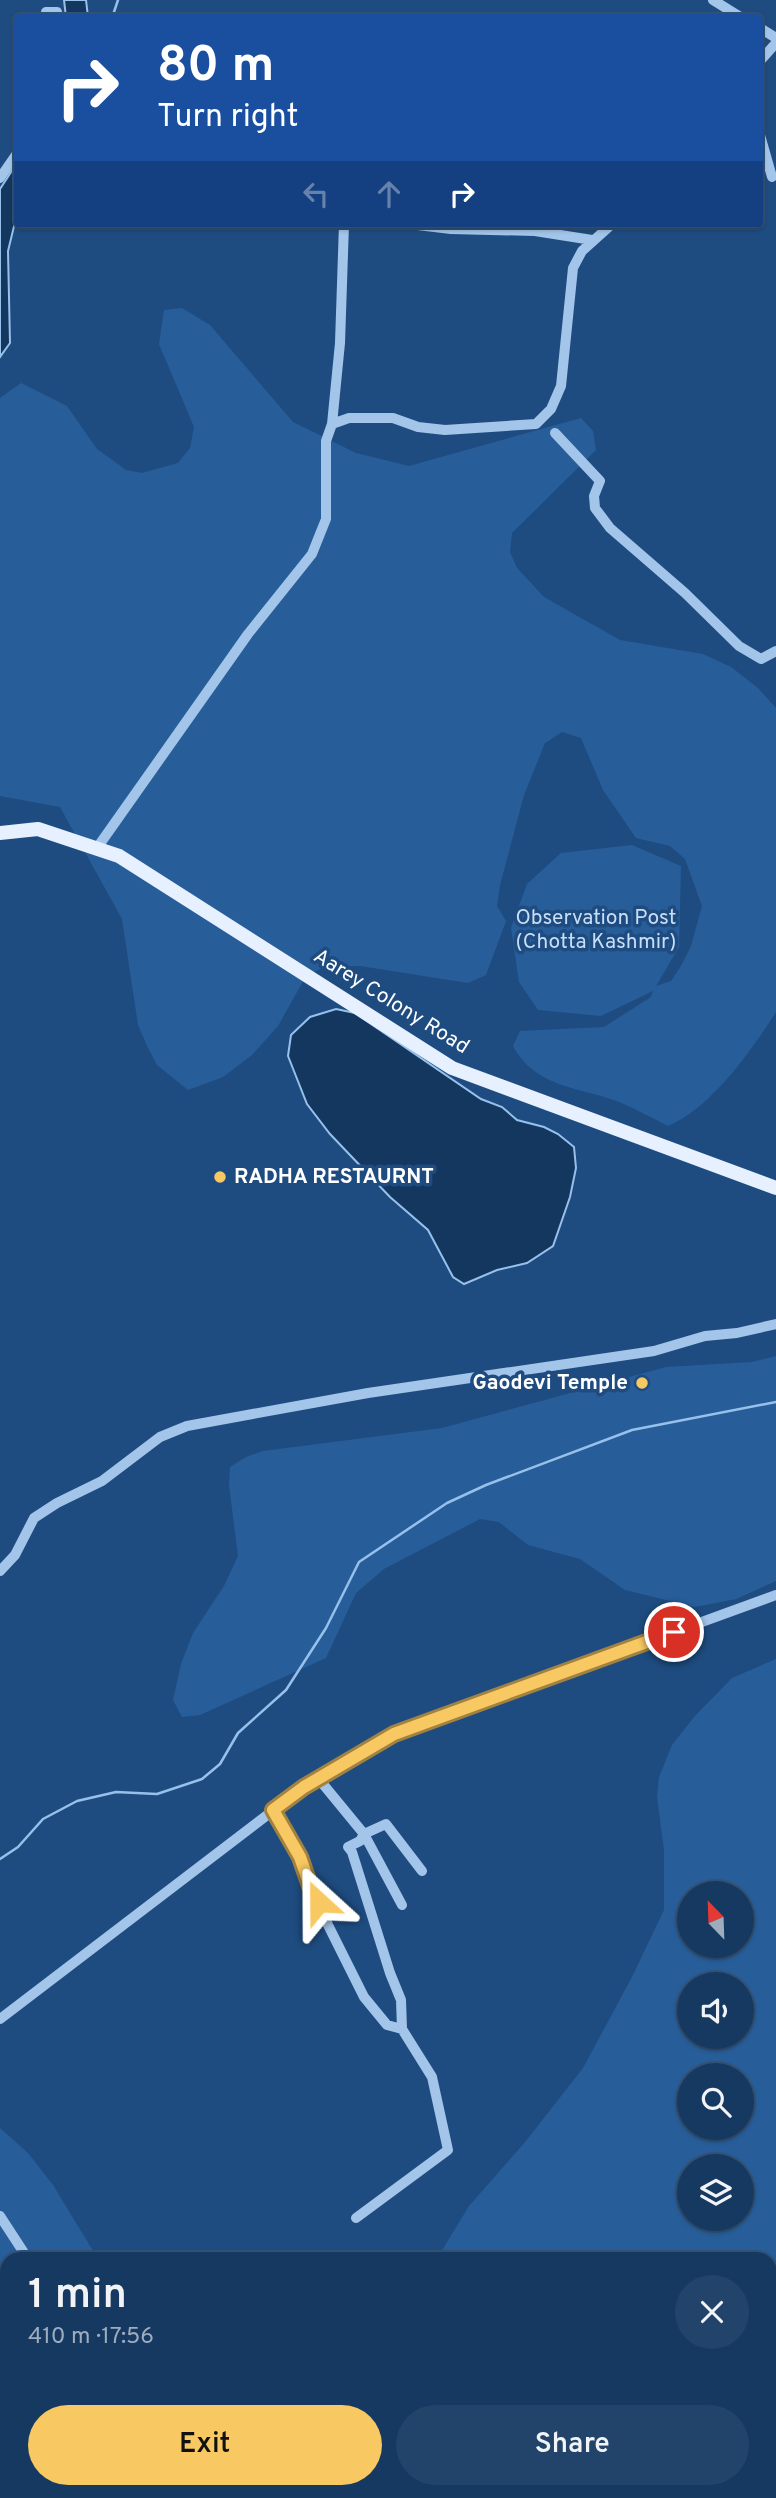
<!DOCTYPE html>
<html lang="en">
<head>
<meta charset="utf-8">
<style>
  body { margin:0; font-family:Overpass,sans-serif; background:#23446a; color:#f1f3f6; height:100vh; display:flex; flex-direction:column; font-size:26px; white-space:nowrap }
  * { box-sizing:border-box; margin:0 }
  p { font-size:23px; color:#9eacbd }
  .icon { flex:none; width:38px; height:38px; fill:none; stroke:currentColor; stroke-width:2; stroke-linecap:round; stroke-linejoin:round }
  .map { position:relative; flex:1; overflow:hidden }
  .panel { position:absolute; left:0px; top:2252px; width:777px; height:247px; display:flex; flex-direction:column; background:#163961; border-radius:21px 21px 0 0; box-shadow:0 2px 5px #0004,0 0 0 2px #355376 }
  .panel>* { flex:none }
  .guide { position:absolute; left:14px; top:14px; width:749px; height:214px; border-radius:7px; box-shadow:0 2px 5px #0004,0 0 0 2px #355376; background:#1a4fa0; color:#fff; overflow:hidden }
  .needle { width:46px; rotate:337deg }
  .buttons { position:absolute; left:677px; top:1881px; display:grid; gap:14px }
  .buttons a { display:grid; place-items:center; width:77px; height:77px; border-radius:50%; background:#163961; box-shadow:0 2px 5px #0004,0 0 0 2px #355376; font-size:35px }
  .pin { position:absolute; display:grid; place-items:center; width:60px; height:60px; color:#fff; margin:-30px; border:4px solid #fff; border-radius:50%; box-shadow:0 2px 7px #0007 }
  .me { position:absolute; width:77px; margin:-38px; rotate:336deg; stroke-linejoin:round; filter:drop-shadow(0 0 5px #0008) }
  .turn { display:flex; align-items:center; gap:24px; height:147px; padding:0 28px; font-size:32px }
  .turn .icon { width:91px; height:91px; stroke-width:2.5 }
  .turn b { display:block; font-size:49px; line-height:60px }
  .lanes { display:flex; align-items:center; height:66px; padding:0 28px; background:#0003; justify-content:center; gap:35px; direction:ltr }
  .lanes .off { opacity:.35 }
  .round { display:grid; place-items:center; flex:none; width:74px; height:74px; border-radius:37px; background:#23446a }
  .overview { display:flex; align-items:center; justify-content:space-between; height:119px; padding:0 28px }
  h1 { font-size:42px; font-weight:600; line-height:52px }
  .primary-button { display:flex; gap:14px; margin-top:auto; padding:14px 28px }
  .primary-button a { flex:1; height:80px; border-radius:42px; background:#f8c862; color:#111; font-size:28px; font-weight:600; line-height:80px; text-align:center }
  .primary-button a+a { background:#23446a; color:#f1f3f6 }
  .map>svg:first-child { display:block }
  .green { fill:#275e9a; fill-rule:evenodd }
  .water { fill:#143760; stroke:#97c0eb; stroke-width:2 }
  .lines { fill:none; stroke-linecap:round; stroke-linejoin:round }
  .stream { stroke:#97c0eb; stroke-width:2.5 }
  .minor { stroke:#a3c5e9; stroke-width:10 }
  .major { stroke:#e6f0fe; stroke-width:14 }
  .route-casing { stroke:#a18240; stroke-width:18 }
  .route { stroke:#f8c862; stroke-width:12 }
  .poi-dot { fill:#f8c862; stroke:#1e4c81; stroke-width:2.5 }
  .labels { text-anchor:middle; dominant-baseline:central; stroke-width:7; stroke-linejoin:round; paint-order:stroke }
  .park-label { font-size:21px; fill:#c8def7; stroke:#1e4c81 }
  .street-label { font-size:21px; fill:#fff; stroke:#1e4c81 }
  .poi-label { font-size:21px; font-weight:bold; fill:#fff; stroke:#1e4c81; text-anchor:start }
</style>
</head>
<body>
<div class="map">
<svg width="776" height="2498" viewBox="0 0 776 2498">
  <rect width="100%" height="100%" fill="#1e4c81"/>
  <path class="green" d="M182,308L210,325L293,422L356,453L409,466L581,418L593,431L596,450L512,533L510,552L517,568L544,597L620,640L703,654L731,667L758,688L776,708V1012C751,1051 711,1108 668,1126C652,1118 636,1109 619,1102C580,1087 535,1088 513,1046L520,1031L604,1027L651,997L653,991L601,1016L538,1010L519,982L511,928L527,884L561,853L632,845L681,866L679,947L656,986L671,981L681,966L691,946L702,906L685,859L670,846L636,838L603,790L581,738L562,732L545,743L524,795L500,885L497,906L506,921L486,975L468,983L360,966L324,967L306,976L278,1026L252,1055L223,1077L188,1090L157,1065L147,1046L138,1025L122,919L60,807L0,796V398L21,383L67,406L97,449L126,470L142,473L178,463L190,448L194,427L159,344L164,310Z
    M776,1356V1581L736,1599L695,1607L625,1590L580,1559L528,1545L499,1522L480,1519L384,1569L356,1593L326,1658L200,1715L182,1717L173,1700L181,1664L193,1633L224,1586L238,1556L229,1485L230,1467L246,1457L263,1451L442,1428L666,1367L752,1362Z
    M776,1659V2498H532L527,2492H770V2259H439L438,2257L469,2206L526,2141L583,2068L632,1977L664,1910V1850L657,1796L659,1777L672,1745L695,1716L732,1678ZM690,1894H742V1946H690ZM690,1984H742V2037H690ZM690,2076H742V2128H690ZM690,2166H742V2219H690Z
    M0,2128L28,2153L53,2185L98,2259H7V2334L0,2318Z
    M7,2401V2492H362L370,2498H0V2418Z"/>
  <path class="water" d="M64,0H86L88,17H66Z
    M17,163V214L8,251L10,343L0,357V189Z
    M336,1009L355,1013L481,1099L502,1107L517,1120L544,1127L558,1134L574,1147L576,1168L570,1197L553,1246L527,1263L497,1270L464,1284L453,1277L428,1230L390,1197L330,1134L307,1104L288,1056L291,1035L310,1017Z"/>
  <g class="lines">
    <path class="stream" d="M112,18L118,0
      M0,1859L18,1847L43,1819L77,1801L116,1792L157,1794L202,1779L220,1764L238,1733L286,1690L326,1628L359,1562L447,1503L486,1485L632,1430L776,1402"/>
    <path class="minor" d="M713,0L742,18
      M46,12H57L59,18
      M760,28L776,38
      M760,61L776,43
      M760,135L772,177
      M0,178L18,152
      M409,224L451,229L535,231L592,240
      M332,424L349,418H393L418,427L445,430L536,424L551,409L561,386L573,268L582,251L612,224
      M555,433L600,481L594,496L595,508L610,528L685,593L739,646L761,659L776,651
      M97,848L248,634L312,554L326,519V441L332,424L340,343L344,224
      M0,1571L15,1555L34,1518L57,1503L102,1481L160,1437L187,1426L368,1393L654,1351L705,1336L737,1333L776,1324
      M273,1810L300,1857L328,1925L364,1997L387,2025L402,2029L401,2000L390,1973L352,1852L348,1847L360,1841L364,1834L318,1778
      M402,1905L364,1834L386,1824L422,1871
      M0,2019L304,1787L394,1734L776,1595
      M0,2216L28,2259
      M356,2218L448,2150L432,2077L402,2029
      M770,2470L776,2475
      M181,2492L185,2498
      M643,2498L646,2492"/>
    <path class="major" d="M0,833L38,829L119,856L452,1068L776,1188"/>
  </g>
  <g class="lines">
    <g class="route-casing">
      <path id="route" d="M319,1902L310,1886L300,1857L273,1810L304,1787L394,1734L674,1632"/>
    </g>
    <use href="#route" class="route"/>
  </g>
  <g class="poi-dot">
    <circle cx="220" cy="1177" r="7"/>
    <circle cx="642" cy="1383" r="7"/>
  </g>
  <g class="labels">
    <g class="park-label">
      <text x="596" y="918">Observation Post<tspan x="596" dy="24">(Chotta Kashmir)</tspan></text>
    </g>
    <g class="street-label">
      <text transform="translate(391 1002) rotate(32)">Aarey Colony Road</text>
    </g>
    <g class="poi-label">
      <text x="234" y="1177">RADHA RESTAURNT</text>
      <text x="628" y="1383" text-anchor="end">Gaodevi Temple</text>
    </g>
  </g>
</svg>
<div class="buttons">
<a><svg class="needle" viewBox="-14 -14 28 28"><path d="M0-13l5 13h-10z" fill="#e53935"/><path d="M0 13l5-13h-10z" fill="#9eacbd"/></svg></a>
<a><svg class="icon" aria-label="sound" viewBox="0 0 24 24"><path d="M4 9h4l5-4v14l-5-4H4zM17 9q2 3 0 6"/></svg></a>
<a><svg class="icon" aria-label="search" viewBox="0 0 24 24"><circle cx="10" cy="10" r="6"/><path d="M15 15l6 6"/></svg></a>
<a><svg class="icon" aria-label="layers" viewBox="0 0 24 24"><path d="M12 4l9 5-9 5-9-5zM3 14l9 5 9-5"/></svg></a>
</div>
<div class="pin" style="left:674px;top:1632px;background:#d93025"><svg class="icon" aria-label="arrive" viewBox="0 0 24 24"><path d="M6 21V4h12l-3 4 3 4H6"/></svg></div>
<svg class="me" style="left:319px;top:1902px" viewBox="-20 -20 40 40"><path d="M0-17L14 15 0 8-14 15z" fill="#f8c862" stroke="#fff" stroke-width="4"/></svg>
<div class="guide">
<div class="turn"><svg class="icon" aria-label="right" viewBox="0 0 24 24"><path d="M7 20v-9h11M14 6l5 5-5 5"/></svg><div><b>80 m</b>Turn right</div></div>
<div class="lanes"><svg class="icon off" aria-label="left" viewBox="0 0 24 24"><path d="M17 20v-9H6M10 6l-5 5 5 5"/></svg><svg class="icon off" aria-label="ahead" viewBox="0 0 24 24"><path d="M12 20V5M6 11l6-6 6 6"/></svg><svg class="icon" aria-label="right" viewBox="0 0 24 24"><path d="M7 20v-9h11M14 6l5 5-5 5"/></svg></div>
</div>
<section class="panel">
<div class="overview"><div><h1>1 min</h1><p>410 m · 17:56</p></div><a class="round"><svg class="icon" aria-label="close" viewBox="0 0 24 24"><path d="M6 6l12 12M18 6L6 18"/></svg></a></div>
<div class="primary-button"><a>Exit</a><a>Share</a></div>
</section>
</div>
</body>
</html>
